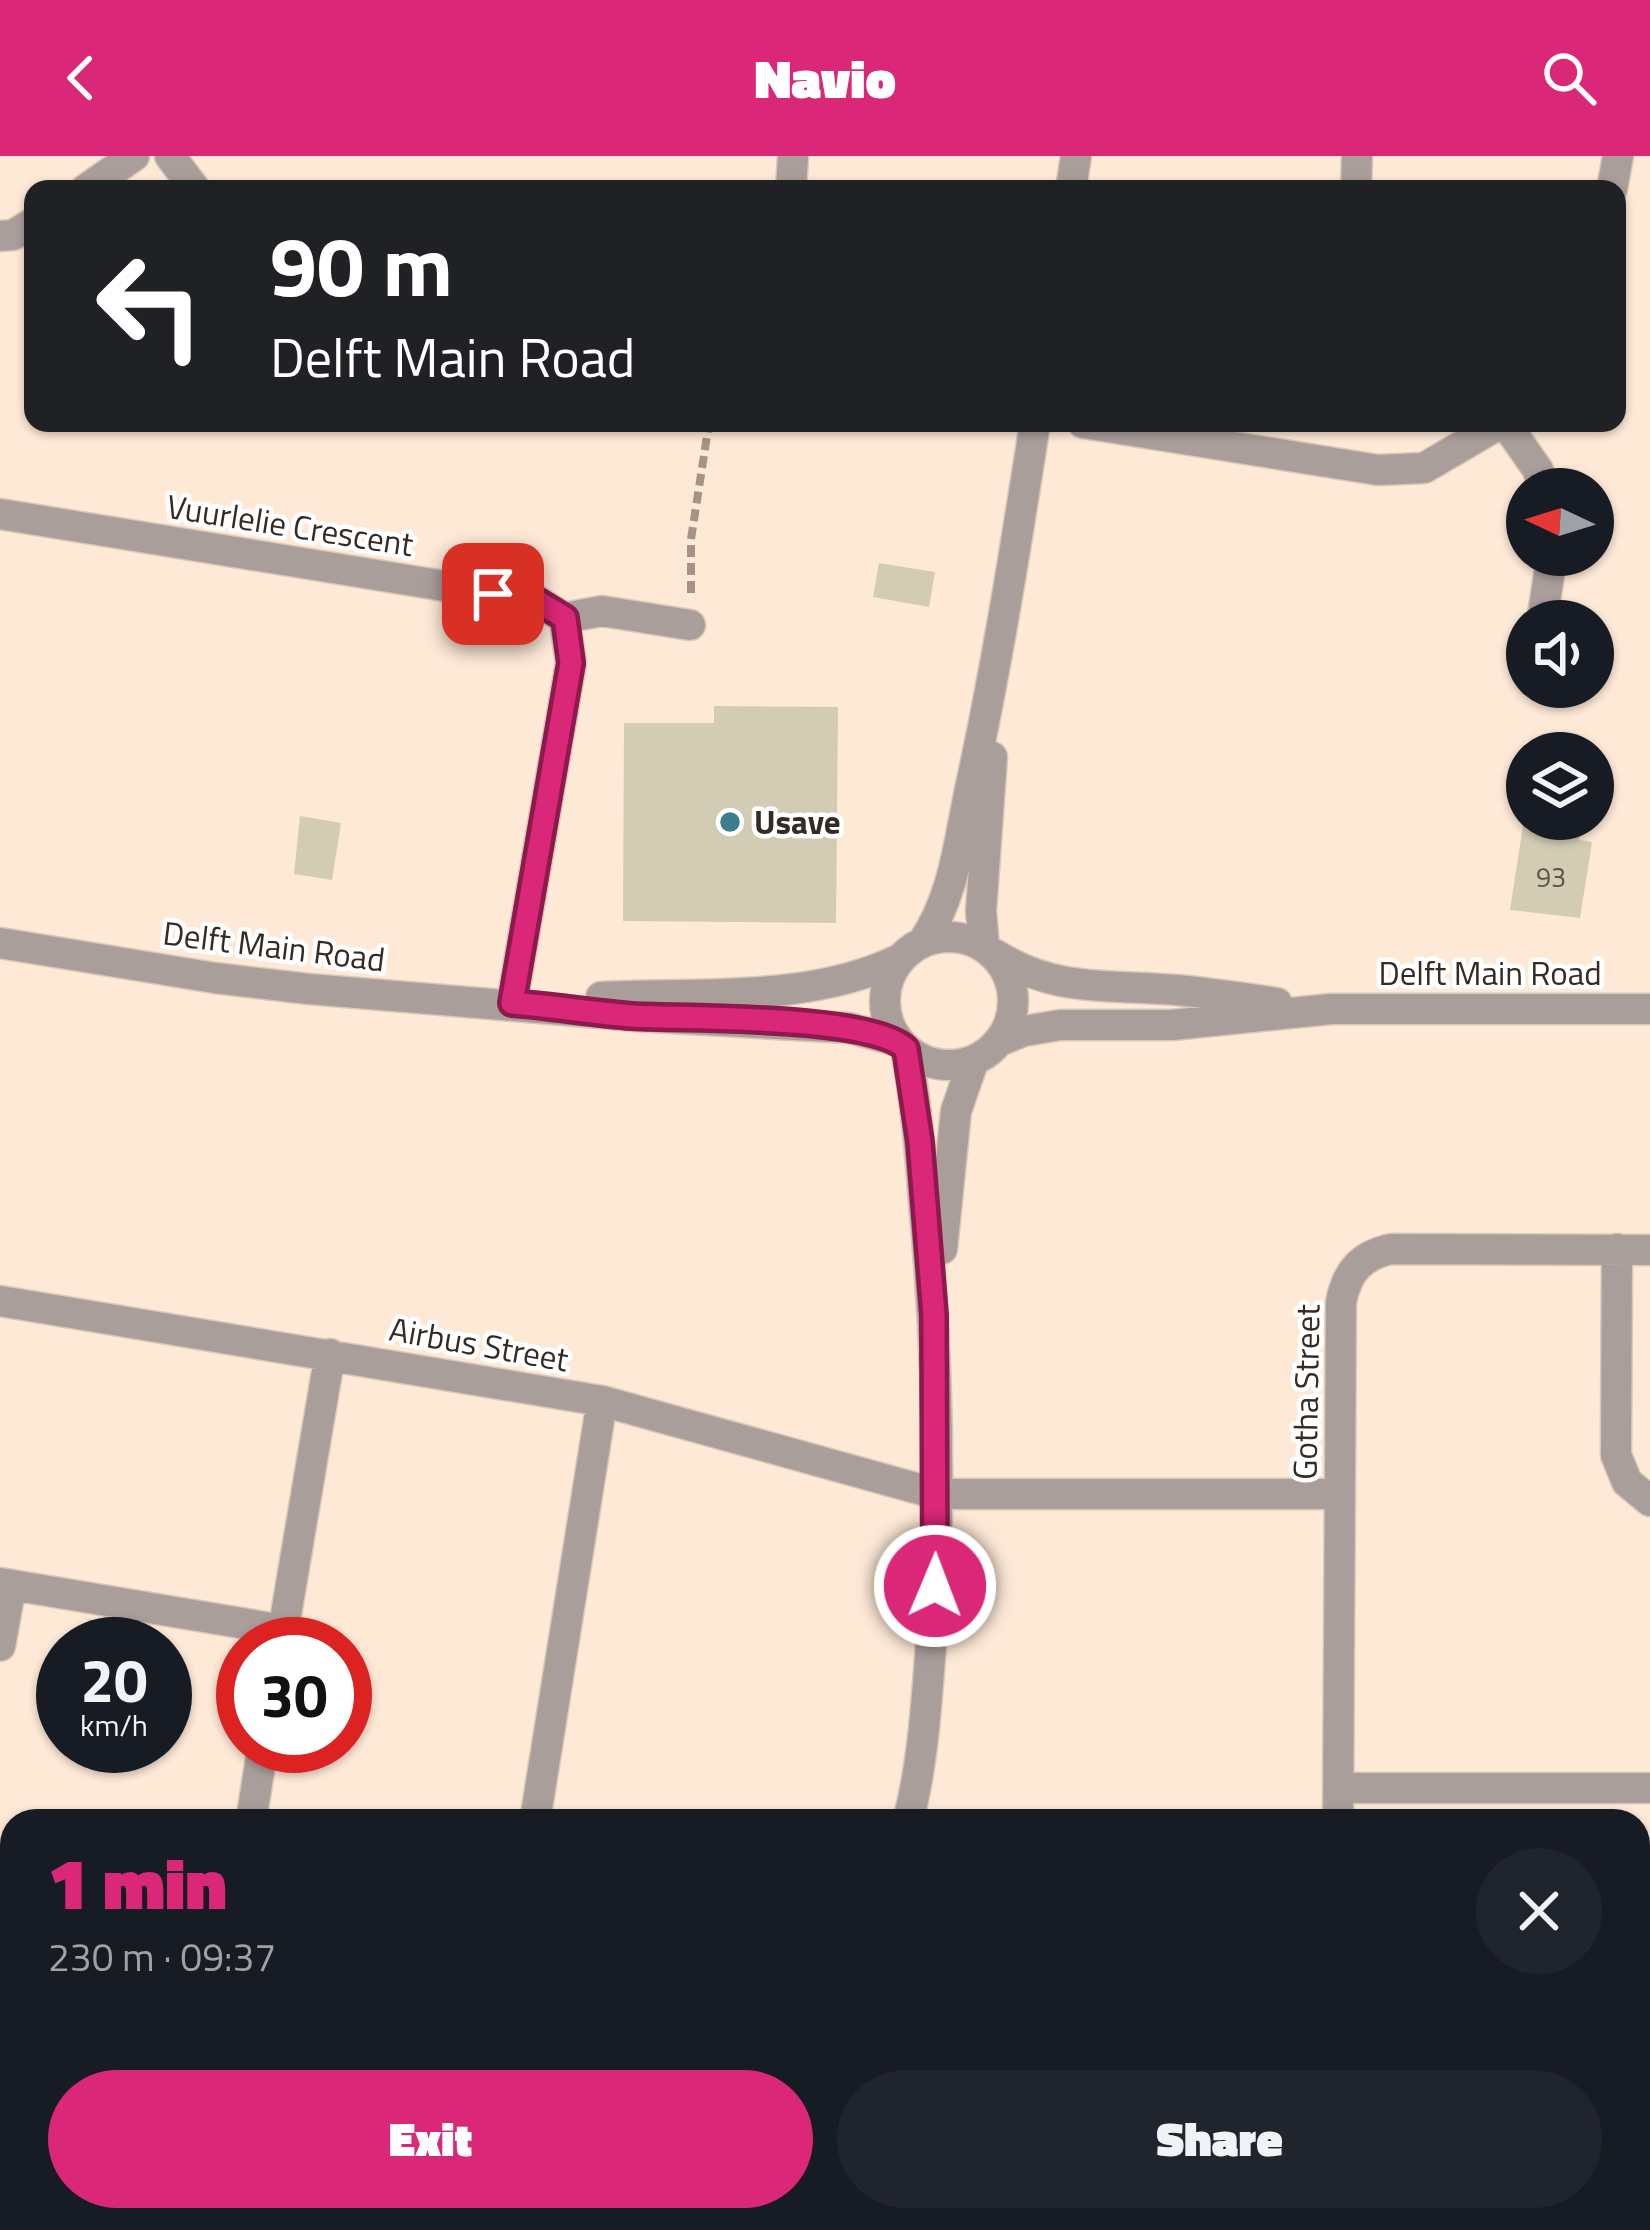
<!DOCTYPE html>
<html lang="en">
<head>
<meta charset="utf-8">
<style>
  body { margin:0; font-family:"Titillium Web",sans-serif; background:#20242c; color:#f1f3f6; height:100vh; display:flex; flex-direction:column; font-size:45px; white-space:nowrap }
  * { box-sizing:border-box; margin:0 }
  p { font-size:39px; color:#9ea1a6 }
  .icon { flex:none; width:66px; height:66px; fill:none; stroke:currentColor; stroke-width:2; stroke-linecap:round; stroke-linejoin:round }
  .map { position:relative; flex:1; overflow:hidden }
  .sheet { position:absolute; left:0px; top:1653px; width:1650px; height:423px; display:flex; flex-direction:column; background:#171b24; border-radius:36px 36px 0 0; box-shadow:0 3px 9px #0004 }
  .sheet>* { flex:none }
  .banner { position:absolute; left:24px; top:24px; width:1602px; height:252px; border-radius:24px; box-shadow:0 3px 9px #0004; background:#202124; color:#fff; overflow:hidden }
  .needle { width:78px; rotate:274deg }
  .buttons { position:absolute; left:1506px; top:312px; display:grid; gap:24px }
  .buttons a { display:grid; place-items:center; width:108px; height:108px; border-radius:50%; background:#171b24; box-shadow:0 3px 9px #0004; font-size:60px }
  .speed { position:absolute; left:36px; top:1461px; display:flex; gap:24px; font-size:60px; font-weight:700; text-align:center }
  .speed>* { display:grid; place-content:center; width:156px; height:156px; border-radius:50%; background:#171b24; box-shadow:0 3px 9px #0004; line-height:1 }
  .speed small { font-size:30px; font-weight:400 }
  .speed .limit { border:18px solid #d22; background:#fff; color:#111 }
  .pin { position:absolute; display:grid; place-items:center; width:102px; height:102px; color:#fff; margin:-51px; border-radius:24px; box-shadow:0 6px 18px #0006 }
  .me { position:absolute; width:132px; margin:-66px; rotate:1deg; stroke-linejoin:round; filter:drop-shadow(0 0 9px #0008) }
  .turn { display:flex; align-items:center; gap:42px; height:252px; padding:0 48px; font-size:54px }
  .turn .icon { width:156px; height:156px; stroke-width:2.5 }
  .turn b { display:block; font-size:84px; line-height:102px }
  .round { display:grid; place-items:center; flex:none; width:126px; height:126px; border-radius:63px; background:#20242c }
  .summary { display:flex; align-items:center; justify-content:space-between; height:204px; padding:0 48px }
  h1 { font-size:72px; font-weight:800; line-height:90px; color:#db2777 }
  .action { display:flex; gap:24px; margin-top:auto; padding:24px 48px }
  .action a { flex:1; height:138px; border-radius:72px; background:#db2777; color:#fff; font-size:48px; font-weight:800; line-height:138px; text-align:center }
  .action a+a { background:#20242c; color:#f1f3f6 }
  header { display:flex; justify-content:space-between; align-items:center; height:156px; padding:0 48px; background:#db2777; color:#fff; font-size:54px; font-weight:800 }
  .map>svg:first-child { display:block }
  .building { fill:#d2ccb4 }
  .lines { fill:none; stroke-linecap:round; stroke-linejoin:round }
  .minor-casing { stroke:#d9c7b7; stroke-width:33 }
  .path { stroke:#a39487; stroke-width:8; stroke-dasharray:12 6; stroke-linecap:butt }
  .minor { stroke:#aa9e9b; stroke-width:30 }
  .route-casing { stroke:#8e194d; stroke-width:30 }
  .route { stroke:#db2777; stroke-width:21 }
  .poi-dot { fill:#3b7e8f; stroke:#fff; stroke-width:4.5 }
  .labels { text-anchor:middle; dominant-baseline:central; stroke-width:9; stroke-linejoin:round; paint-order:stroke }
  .number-label { font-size:27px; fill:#5b5348 }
  .street-label { font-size:33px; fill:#332b24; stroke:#fff }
  .poi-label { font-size:33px; font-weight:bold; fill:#332b24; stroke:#fff; text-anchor:start }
</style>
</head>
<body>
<header><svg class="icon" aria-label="back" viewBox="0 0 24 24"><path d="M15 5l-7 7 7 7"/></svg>Navio<svg class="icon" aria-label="search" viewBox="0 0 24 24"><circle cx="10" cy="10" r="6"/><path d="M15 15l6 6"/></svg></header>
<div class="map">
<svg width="1650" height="2074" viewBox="0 0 1650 2074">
  <rect width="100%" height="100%" fill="#fee9d7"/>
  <path class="building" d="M879,407L935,416L929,451L873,441Z
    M714,550L838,551L836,767L623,765L624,567H714Z
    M300,660L341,667L332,724L294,718Z
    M1524,663H1582L1579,684L1592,686L1580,762L1510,754Z
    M108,2064H289L288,2070L298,2071L107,2074Z
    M427,2064H492L491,2074H426Z"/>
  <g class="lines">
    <g class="minor-casing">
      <path id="minor" d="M170,0L195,33
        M86,33L134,0
        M791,33L793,0
        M1071,33L1076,0
        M1356,33L1357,0
        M1612,33L1618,0
        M0,80L13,79L33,67
        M1083,267L1378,314L1424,312L1501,267
        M1505,267L1538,314L1543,333
        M0,358L537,445L564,462L602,455L690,469
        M1542,465L1552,399
        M885 845a64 64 0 1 1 128 0a64 64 0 1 1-128 0Z
        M923,786C955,739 959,683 971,629C997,509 1016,389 1035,267
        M0,787L215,822L309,833L635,860L849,872L898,885
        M984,790L981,755L992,601
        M996,799C1057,837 1108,828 1176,834C1209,837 1243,842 1277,847
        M601,841C701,836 809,847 900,803
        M512,847L571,507L564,462
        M999,885L1024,875L1060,869H1172L1331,853H1650
        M906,893C916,944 920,995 924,1047C937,1189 942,1333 932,1475C927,1539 924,1604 908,1665
        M942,1093L956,955L973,906
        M1617,1093L1616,1299L1627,1326L1650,1345
        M0,1145L602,1245L937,1338H1340
        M0,1427L283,1474
        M281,1488L330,1198
        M0,1490L11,1429
        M1339,1632H1650
        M251,1665L263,1590
        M535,1665L602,1245
        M1338,1665L1341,1146C1347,1116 1360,1100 1391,1093L1650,1094
        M1638,1920L1650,1914
        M819,2064L833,2074
        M1614,2064V2074
        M726,2074L733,2064
        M1337,2074V2064"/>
    </g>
    <path class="path" d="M691,437V383L709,267"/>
    <use href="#minor" class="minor"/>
  </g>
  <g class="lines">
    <g class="route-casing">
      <path id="route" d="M493,438L537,445L565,462L571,507L512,847C552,850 592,857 632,860C687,863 872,859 906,893L920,986L934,1159L935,1430"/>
    </g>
    <use href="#route" class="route"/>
  </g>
  <circle class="poi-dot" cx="730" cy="666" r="12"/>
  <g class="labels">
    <g class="number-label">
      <text x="1551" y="720">93</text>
    </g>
    <g class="street-label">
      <text transform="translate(290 369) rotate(9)">Vuurlelie Crescent</text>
      <text transform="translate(274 790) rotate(7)">Delft Main Road</text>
      <text x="1490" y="817">Delft Main Road</text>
      <text transform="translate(479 1188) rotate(10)">Airbus Street</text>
      <text transform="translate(1306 1236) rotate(-89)">Gotha Street</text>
    </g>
    <g class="poi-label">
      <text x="754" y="666">Usave</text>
    </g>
  </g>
</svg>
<div class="buttons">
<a><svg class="needle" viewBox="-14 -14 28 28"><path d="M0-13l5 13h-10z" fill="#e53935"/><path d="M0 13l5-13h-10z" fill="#9ea1a6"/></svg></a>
<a><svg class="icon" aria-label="sound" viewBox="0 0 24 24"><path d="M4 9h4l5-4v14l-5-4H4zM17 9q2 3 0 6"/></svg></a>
<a><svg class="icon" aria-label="layers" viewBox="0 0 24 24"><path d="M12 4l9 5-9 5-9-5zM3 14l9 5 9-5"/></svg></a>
</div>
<div class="speed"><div>20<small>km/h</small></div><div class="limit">30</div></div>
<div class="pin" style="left:493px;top:438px;background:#d93025"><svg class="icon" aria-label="arrive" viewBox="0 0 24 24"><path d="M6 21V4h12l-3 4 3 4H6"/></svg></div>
<svg class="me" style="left:935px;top:1430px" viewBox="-20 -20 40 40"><circle r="17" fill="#db2777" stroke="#fff" stroke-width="3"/><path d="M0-11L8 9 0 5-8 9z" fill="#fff"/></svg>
<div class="banner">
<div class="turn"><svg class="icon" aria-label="left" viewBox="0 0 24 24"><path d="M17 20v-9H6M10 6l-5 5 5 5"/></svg><div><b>90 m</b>Delft Main Road</div></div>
</div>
<section class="sheet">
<div class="summary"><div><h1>1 min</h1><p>230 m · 09:37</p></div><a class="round"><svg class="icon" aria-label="close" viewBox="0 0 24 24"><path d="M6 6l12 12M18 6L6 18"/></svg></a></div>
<div class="action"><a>Exit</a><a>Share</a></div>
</section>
</div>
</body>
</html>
